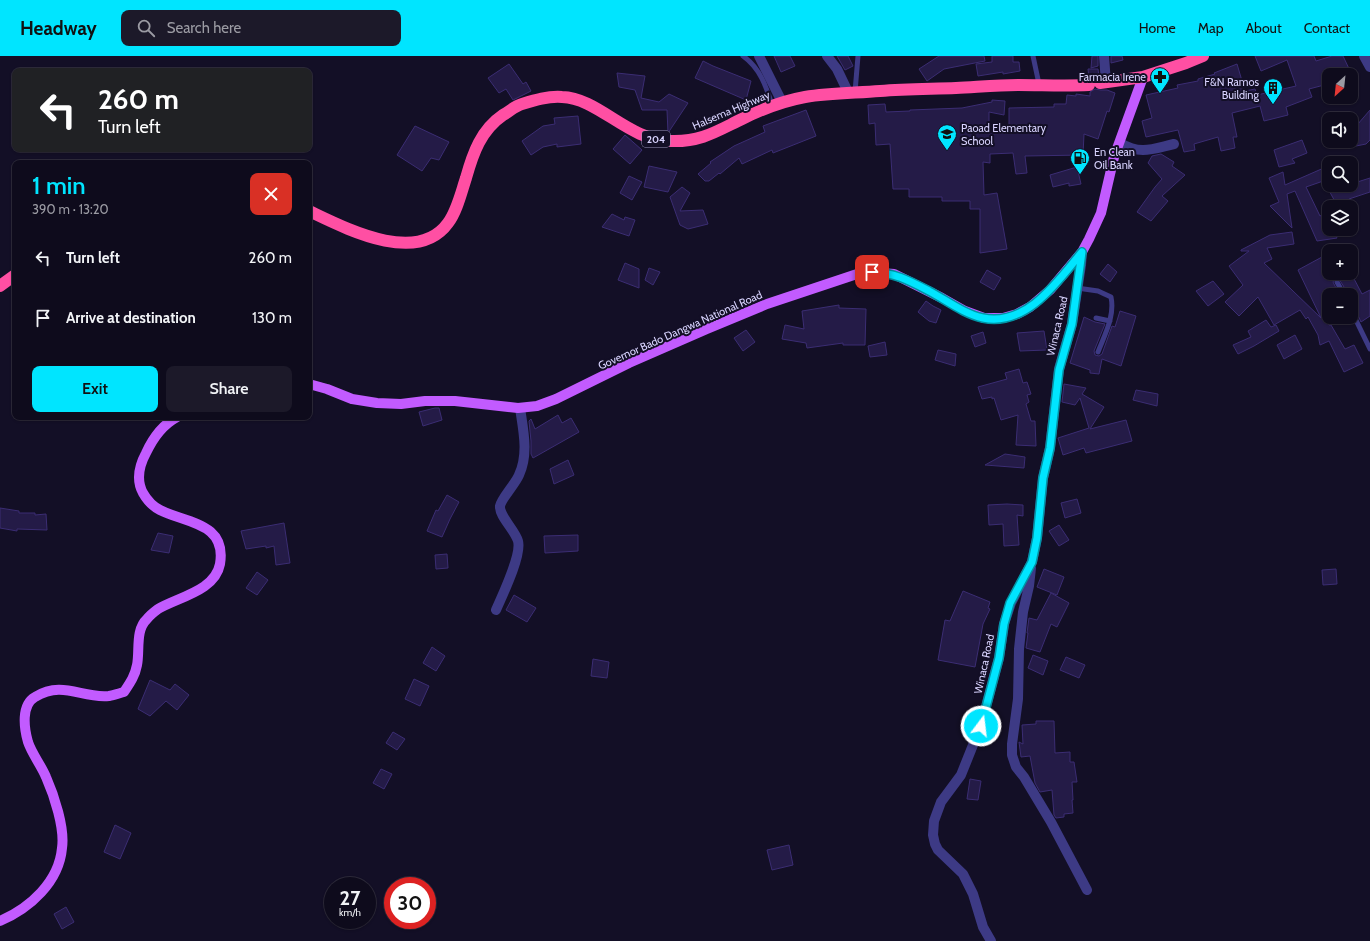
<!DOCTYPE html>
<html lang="en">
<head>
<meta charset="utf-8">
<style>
  body { margin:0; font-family:Cabin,sans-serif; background:#1c1929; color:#f1f3f6; height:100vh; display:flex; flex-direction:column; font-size:15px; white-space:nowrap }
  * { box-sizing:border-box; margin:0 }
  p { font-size:13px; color:#9b9ba3 }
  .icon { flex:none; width:22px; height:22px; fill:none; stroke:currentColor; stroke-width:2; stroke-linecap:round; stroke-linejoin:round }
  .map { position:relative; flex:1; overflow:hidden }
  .details { position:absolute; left:12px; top:104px; width:300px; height:260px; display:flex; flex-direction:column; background:#0e0b1c; border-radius:8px; box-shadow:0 1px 3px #0004,0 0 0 1px #2e2b3b }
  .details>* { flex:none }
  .banner { position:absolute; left:12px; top:12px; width:300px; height:84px; border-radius:8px; box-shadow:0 1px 3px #0004,0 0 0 1px #2e2b3b; background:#202124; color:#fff; overflow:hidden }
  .needle { width:26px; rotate:207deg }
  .tools { position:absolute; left:1322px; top:12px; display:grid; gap:8px }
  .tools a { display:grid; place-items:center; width:36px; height:36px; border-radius:8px; background:#0e0b1c; box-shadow:0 1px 3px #0004,0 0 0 1px #2e2b3b; font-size:20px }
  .speed { position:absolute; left:324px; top:821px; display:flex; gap:8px; font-size:20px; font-weight:700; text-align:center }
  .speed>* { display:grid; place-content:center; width:52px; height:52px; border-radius:50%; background:#0e0b1c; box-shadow:0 1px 3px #0004,0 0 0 1px #2e2b3b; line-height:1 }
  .speed small { font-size:10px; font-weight:400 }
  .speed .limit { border:6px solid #d22; background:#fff; color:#111 }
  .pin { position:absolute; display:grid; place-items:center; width:34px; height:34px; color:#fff; margin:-17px; border-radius:8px; box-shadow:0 2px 6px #0006 }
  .me { position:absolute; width:44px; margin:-22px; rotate:15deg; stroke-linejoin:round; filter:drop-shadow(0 0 3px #0008) }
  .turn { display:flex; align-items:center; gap:14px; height:84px; padding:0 20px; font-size:18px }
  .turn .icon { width:52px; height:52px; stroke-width:2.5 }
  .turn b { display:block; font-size:28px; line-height:34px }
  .round { display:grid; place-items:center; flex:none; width:42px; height:42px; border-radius:8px; background:#1c1929 }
  .overview { display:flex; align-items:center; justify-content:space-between; height:68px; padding:0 20px }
  h1 { font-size:24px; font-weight:600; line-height:30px; color:#00e5ff }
  .action { display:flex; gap:8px; margin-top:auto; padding:8px 20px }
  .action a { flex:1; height:46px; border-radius:8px; background:#00e5ff; color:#111; font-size:16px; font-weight:600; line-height:46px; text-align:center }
  .action a+a { background:#1c1929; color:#f1f3f6 }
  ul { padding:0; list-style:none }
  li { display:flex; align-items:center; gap:12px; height:60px; padding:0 20px }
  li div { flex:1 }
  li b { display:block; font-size:15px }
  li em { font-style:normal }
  header { display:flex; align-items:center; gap:24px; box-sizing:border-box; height:56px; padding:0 20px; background:#00e5ff; color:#111 }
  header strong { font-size:19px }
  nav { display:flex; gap:22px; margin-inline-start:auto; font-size:14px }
  .search { width:280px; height:36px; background:#1c1929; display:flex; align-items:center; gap:10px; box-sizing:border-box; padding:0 14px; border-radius:8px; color:#9b9ba3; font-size:15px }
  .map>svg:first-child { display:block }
  .building { fill:#241b47; stroke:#3b2d73 }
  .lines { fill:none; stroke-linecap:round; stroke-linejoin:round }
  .lane { stroke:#3d3a85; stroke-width:5 }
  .street { stroke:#3d3a85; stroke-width:10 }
  .primary { stroke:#c25bff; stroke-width:10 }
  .highway { stroke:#ff4fa3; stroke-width:12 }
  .route-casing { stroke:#0095a6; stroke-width:10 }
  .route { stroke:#00e5ff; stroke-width:7 }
  .labels { text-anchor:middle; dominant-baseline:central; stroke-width:4; stroke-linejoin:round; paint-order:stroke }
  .shield { fill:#130f26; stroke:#9e99be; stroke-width:1 }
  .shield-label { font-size:10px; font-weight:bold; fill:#d9d4ff }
  .poi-label { font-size:11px; fill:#d9d4ff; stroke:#130f26; text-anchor:end }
  .street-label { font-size:11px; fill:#d9d4ff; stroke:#130f26 }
</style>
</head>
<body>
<header>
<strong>Headway</strong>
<div class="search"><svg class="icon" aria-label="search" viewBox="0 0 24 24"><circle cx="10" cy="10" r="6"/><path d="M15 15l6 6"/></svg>Search here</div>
<nav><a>Home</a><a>Map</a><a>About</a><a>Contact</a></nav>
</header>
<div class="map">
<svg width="1370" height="885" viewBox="0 0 1370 885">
  <rect width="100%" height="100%" fill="#130f26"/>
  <path class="building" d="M774,0H790L795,10L781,16Z
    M837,0H848L853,10L845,14Z
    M939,0H984L985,5L944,13L927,25L919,13Z
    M992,0H1013V6H1019L1020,15L1003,18V16L978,20L976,8L992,6Z
    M1092,0H1098V10L1091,12Z
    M1111,0H1122L1123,4L1111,7Z
    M1255,0H1314L1316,5L1332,0H1343L1352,19H1325L1328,28L1309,33L1312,41L1286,51L1288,59L1264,65L1260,50L1232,57L1237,81H1233L1235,92L1221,95L1218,81L1194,88L1195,94L1184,96L1178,74L1146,81L1142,65L1152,62L1146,39L1178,32L1177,29L1198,25V23L1215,18L1214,17L1237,8L1245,35L1255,33L1257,39L1296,30L1287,4L1261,15Z
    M703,5L713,10L751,25L746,44L695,22Z
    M509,8L523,28L526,26L531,35L513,44L506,33L499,37L488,22Z
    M1088,13H1098L1099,20L1094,23L1089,22Z
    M617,17L645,20L641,42L659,46L669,38L688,47L668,77L667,54H642L635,34L619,31Z
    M1095,33L1101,34H1107L1115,37L1109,56L1107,55L1098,83L1084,78L1083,99L1025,100L1027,117L1016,118L1013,97L990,98V107L983,106L984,139L997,137L1007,193L980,197V153H970V145H942V141H909V133H893L890,88L876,89L875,67L869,68L868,49L885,48L886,56L910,55V54L962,52L992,46V44L1005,45L1004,59L989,56V78L1009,77V52L1054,51V48H1066L1067,39L1076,40V38L1090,40V36Z
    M806,54L816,80L773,97L772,94L742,108L739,102L720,118L719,117L709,125H705L698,118L711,107L710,106L734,90L765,76L763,70Z
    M1370,54V84L1366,88L1356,90L1351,86V76Z
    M578,60L581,88L557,91V88L543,91L531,99L522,85L543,70L555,68L554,62Z
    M415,70L449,86L439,104L431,102L422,115L397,99Z
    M625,79L642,94L630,108L613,93Z
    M1302,84L1307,97L1292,103L1295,107L1279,111L1274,94Z
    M1161,98L1174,106L1172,110L1185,119L1162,140L1168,145L1151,165L1137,156L1155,131L1162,123L1148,107L1152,100Z
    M649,110L677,116L668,136L644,131Z
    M1077,111L1081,128L1069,130V127L1053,131L1050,119Z
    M1326,111L1329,119V123L1306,131L1320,160L1326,157L1329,164V173H1333L1337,182L1317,185L1295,135L1287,138L1292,172L1270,150L1279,146L1269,122L1283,116L1285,129Z
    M629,120L642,126L632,144L620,137Z
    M1370,122V136L1349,143L1353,151H1338L1326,129H1351V128Z
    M682,131L690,137L680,155L703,154L708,168L688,173L680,169L670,141Z
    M612,158L624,164L625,161L635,164L629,180L602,171Z
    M1292,176L1294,188L1267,192L1272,203L1264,207L1321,262L1298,214L1322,201L1329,214V217H1351L1362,238L1370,234V260L1361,266L1351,244V239H1349L1339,223L1335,222L1333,226L1339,238L1322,239L1329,253V269H1331L1345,293L1354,289L1363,307L1344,316L1329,285L1320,289L1318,279L1308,261L1306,263L1300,254L1274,269L1258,241L1239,260L1225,246L1243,229L1229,210L1249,195H1241V194L1270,179Z
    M625,207L639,213V232L618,224Z
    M1108,208L1117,216L1110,226L1100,218Z
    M649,212L660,216L653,229L645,224Z
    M987,214L1001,222L994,234L980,226Z
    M1213,225L1224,238L1208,250L1196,235Z
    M926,245L933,250L941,254L936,267L929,265L918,256Z
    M839,249V252L866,253L865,289H843V287L807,292L806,287L782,283L785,269L804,273L802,255Z
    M1120,255L1136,260L1121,310L1102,303L1099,318L1090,317V314L1070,307L1084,261L1095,266L1105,268L1094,295L1095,299L1099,300L1102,298L1112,270L1115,271Z
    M1266,264L1271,271L1276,269L1279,275L1254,290L1238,298L1233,289L1251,281L1248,275Z
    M746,274L755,286L743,295L734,282Z
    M1044,275L1047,294L1020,295L1017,277Z
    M983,276L986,287L975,291L971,280Z
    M1295,279L1302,293L1284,303L1277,289Z
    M885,286L887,299L870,301L868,290Z
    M938,294L956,298L955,310L935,304Z
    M1019,313L1023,327L1027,326L1031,338L1027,339L1029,346L1026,348L1031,365H1035L1036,390L1016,389L1018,359L1001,364L994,342L992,343V341L982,343L978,331L1007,323L1005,317Z
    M1064,328L1086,332L1082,338L1104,351L1090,373L1126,364L1132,385L1086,397L1084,392L1063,399L1058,382L1089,372L1080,342L1075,349L1062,346Z
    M1136,334L1158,338L1157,350L1133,344Z
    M435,352H439L442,364L423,370L419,356Z
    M558,359L562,367L571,362L579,376L533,402L531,398V385L529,365L531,363L535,373Z
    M1005,398L1025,401L1024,412L985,409Z
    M568,404L574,419L554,428L550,413Z
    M447,439L459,446L450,463L442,481L427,475L436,454L438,455Z
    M1077,443L1081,457L1065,462L1061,447Z
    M1007,448L1023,449V460L1017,459L1019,489L1004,490L1003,468L989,469L988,449Z
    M0,452L19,455V457H35V459L46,458L47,474L17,473V475L0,472Z
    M284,467L290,507L276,509L274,490L266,492V490L246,493L241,475Z
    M1059,469L1069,484L1059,490L1049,475Z
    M158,477L173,480L169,497L151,494Z
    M578,479V495L545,497L544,480Z
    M447,498L448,512L436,513L435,499Z
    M1044,513L1064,521L1057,539L1037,531Z
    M1336,513L1337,528L1323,529L1322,514Z
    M257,516L268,524L257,539L246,532Z
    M963,535L990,546L988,552L990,553L983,568L975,611L938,604L945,564L950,565Z
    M1051,537L1069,547L1057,571L1051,568L1040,596L1026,592L1028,577H1027L1029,562L1037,564Z
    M514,539L536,552L527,566L506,554Z
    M432,591L445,600L436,615L423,607Z
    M1033,599L1048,605L1043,619L1028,612Z
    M1066,601L1085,609L1079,622L1060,614Z
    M593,603L609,606L607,622L591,620Z
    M414,623L429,630L420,650L405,643Z
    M150,624L170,634L175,628L189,639L177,654L166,645L150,660L138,653Z
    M1036,665H1054L1055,697L1070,696V706H1074L1077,726H1072L1073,744H1072L1073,757L1064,758V761L1056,762L1054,759L1052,734L1040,736L1035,727L1030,700L1021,701L1019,686L1023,688L1022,669L1036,668Z
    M393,676L405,683L397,694L386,687Z
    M381,713L392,718L384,733L373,727Z
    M970,723L981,725L978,744L967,743Z
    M115,769L131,777L120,803L104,796Z
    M789,789L793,809L772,814L767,794Z
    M66,851L74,866L62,873L54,858Z"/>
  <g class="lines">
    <path class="lane" d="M743,0C760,12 766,30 772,49
      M1033,0L1039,28
      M855,36L858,0
      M1337,226L1344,239
      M1077,232L1098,235L1111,241C1115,260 1105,278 1098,296
      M1351,254L1370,293
      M1096,262L1110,265"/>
    <path class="street" d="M759,0L782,46
      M827,0L837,13L848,36
      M1104,0L1106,27
      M1364,0L1370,11
      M1120,87C1141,99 1152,93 1174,88
      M1031,512L1029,530L1023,556L1019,593L1018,643L1012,688V699L1016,711L1024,721L1051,766L1087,834
      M496,554C502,540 522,499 518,485C515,474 499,460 500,450C501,443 516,427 519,419C529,398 523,373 520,352
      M991,885L983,871L973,838L963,818L938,794L935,788L933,779L934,765L941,746L961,719L981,669L999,602L1004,568L1011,547L1032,506L1037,482L1043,422L1050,392L1059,313L1072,268L1081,209L1082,196"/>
    <path class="primary" d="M309,328L327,333L352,343L377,347L401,348L425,345H455L518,352L537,350L556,343L629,307L707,273L767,248L857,218L871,216L894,218L942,242L965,255L984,262H1003L1017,258L1030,251L1050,234L1082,196L1089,183L1101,157L1114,101L1143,21
      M0,865C30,852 59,826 62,792C65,772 54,739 46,721C41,709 32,698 28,686C24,672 21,649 35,641C63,624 82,643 109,640C114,639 120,637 124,636C130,627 135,620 137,609C140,595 135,574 147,563C150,559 154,556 158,553C178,541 215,535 220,508C227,466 185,467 160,454C152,450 147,444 143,437C136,424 139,410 146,397C153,382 162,369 177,361"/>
    <path class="highway" d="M1100,27L1143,21L1186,7L1203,0
      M309,155C345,172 417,210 448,167C457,155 461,137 466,122C473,97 481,74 503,59C510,55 515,50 522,48C535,44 548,40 562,41C599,42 628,85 671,85C701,86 717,75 742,63C762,53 783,45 805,41C830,37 855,37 880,35C906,33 931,33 956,32C977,31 997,29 1018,29C1042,29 1065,30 1089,29
      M0,230L15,219"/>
  </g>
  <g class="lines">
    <g class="route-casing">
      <path id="route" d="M872,216C895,217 908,224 929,235C946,244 964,258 983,262C1027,271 1058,225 1082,196L1072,268L1059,314L1050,392L1043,422L1037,482L1032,506L1010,547L1004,568L999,602L981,670"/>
    </g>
    <use href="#route" class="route"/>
  </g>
  <defs>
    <g id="pharmacy-pin" transform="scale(1)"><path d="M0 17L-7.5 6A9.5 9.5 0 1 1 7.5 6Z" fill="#00e5ff" stroke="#130f26"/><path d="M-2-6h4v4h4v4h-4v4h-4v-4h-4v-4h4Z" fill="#111"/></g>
    <g id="building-pin" transform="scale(1)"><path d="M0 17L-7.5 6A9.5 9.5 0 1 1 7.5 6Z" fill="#00e5ff" stroke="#130f26"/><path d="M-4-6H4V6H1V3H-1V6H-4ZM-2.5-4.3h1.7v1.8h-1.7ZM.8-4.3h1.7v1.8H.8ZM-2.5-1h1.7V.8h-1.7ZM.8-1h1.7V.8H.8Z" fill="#111"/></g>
    <g id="school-pin" transform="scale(1)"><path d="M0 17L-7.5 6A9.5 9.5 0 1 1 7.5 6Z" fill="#00e5ff" stroke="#130f26"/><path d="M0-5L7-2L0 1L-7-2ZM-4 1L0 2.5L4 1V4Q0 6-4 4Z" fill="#111"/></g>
    <g id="fuel-pin" transform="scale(1)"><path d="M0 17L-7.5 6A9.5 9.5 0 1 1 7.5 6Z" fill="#00e5ff" stroke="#130f26"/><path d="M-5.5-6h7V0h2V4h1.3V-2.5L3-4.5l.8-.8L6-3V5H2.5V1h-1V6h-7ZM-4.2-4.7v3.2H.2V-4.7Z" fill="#111"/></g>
  </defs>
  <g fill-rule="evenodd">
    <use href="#pharmacy-pin" x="1160" y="21"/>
    <use href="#building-pin" x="1273" y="32"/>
    <use href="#school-pin" x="947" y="78"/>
    <use href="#fuel-pin" x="1080" y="102"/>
  </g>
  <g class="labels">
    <rect class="shield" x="642" y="75" width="28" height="16" rx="3"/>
    <g class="shield-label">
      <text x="656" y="83">204</text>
    </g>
    <g class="poi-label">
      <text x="1146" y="21">Farmacia Irene</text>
      <text x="1259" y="26">F&amp;N Ramos<tspan x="1259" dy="13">Building</tspan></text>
      <text x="961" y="72" text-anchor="start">Paoad Elementary<tspan x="961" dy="13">School</tspan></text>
      <text x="1094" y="96" text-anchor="start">En Clean<tspan x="1094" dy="13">Oil Bank</tspan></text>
    </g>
    <g class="street-label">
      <text transform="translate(731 54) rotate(-23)">Halsema Highway</text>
      <text transform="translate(1057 270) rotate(-77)">Winaca Road</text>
      <text transform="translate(680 274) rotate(-24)">Governor Bado Dangwa National Road</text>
      <text transform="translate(984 608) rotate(-78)">Winaca Road</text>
    </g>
  </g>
</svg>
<div class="tools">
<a><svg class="needle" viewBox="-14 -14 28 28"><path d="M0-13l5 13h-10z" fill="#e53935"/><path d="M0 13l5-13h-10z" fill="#9b9ba3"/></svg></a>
<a><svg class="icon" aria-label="sound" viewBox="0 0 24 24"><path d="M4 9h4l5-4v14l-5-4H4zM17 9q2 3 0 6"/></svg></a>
<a><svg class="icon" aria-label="search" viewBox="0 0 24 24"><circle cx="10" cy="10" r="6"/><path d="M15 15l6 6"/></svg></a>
<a><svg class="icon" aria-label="layers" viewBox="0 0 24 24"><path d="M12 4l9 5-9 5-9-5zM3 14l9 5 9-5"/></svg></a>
<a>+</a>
<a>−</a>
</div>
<div class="speed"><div>27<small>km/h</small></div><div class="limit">30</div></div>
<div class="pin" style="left:872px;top:216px;background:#d93025"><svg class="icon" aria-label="arrive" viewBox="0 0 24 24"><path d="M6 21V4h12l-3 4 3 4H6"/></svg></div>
<svg class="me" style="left:981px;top:670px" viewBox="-20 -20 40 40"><circle r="17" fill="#00e5ff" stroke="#fff" stroke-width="3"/><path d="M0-11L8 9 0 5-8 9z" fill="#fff"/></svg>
<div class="banner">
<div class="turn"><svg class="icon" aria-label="left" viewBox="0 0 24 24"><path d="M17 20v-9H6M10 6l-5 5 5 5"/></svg><div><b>260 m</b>Turn left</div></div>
</div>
<section class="details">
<div class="overview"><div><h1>1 min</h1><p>390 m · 13:20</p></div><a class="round" style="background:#d93025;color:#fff"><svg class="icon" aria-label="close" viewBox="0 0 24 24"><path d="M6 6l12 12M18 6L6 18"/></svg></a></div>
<ul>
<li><svg class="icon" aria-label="left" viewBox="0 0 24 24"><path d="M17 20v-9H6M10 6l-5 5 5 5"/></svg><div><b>Turn left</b></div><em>260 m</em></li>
<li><svg class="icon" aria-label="arrive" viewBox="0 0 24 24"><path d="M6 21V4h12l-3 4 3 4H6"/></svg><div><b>Arrive at destination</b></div><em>130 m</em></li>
</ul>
<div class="action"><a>Exit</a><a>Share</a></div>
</section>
</div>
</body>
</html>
